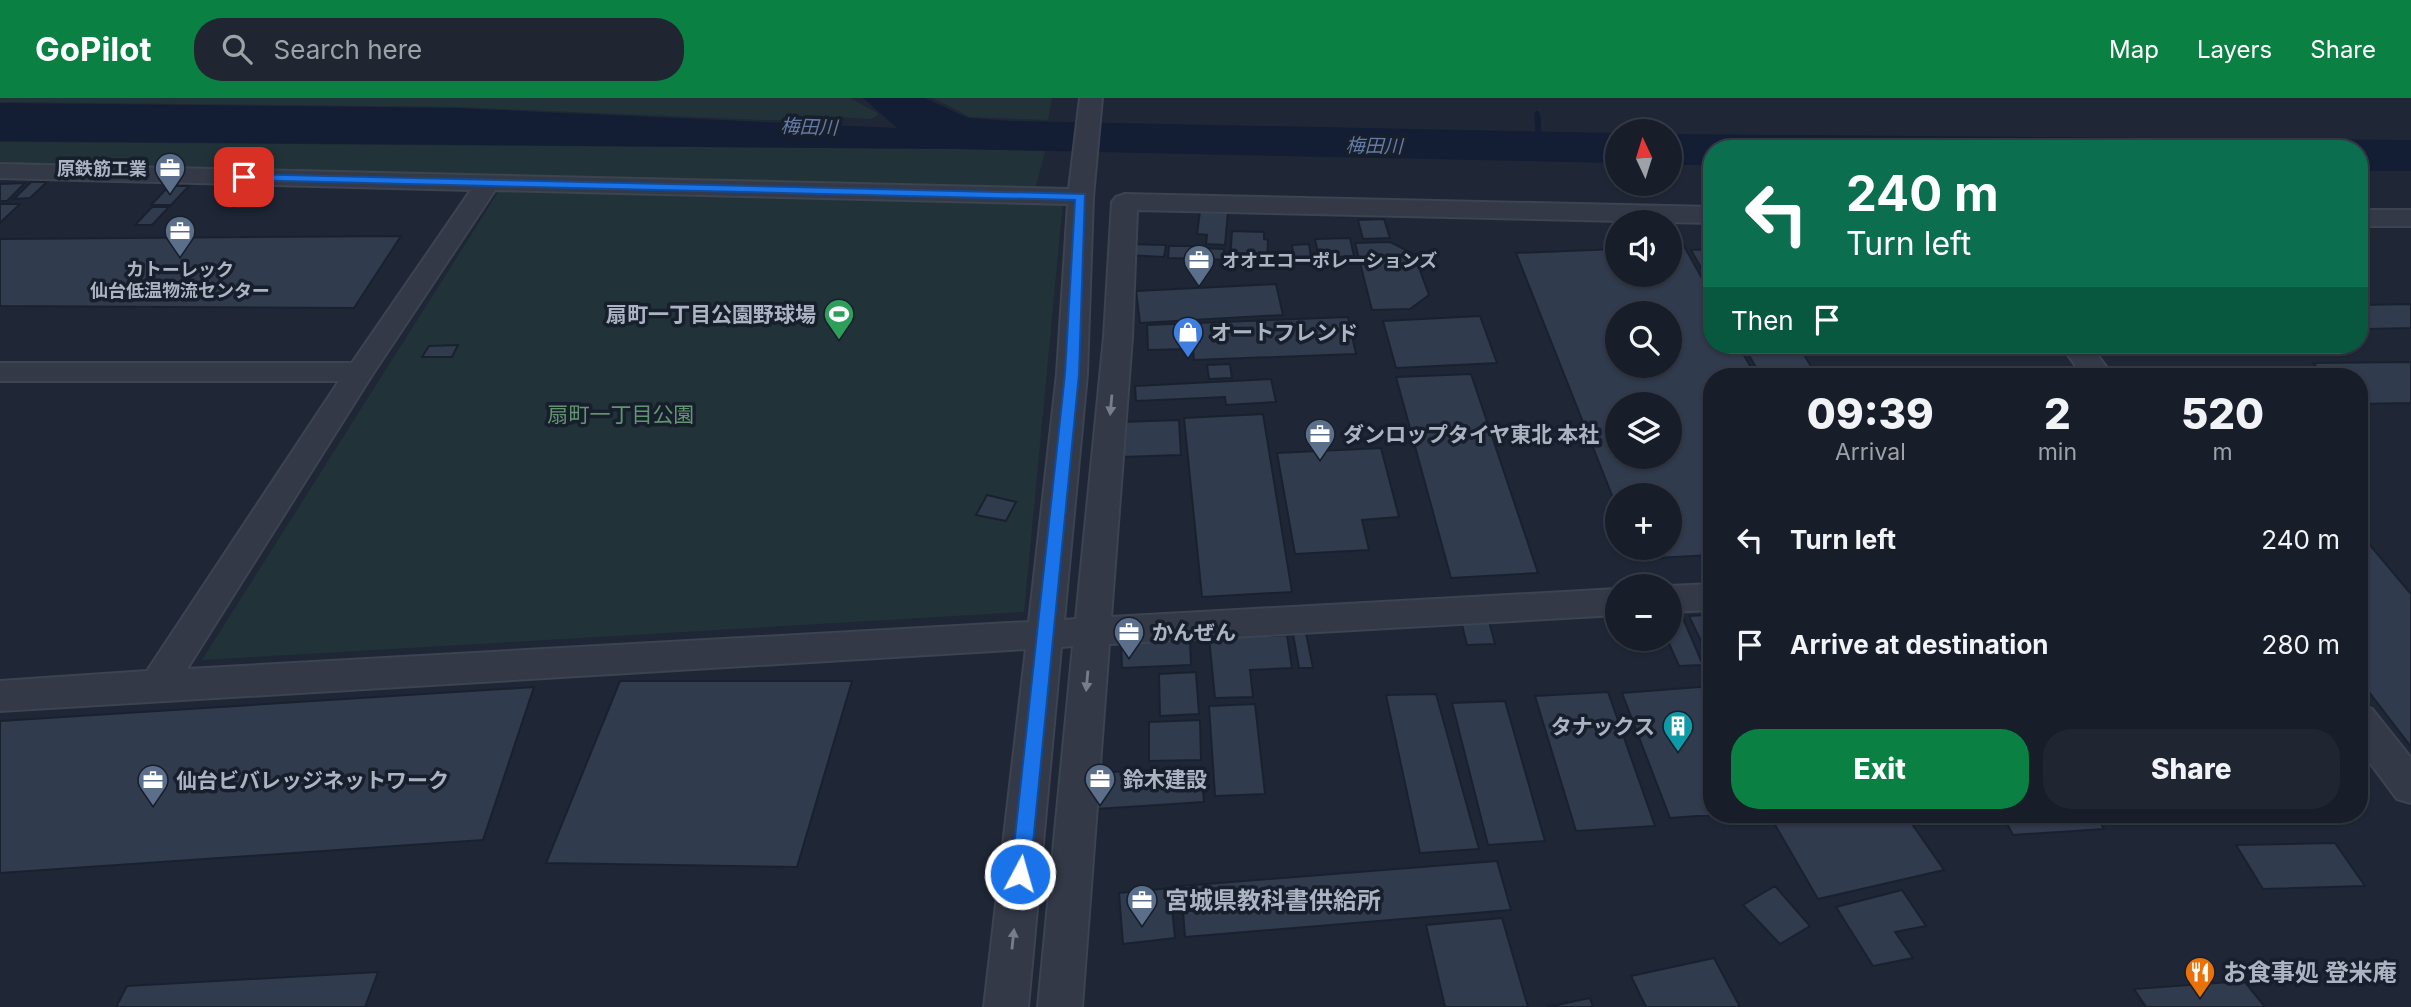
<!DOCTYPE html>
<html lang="en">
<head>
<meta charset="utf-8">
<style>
  body { margin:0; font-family:Inter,"Noto Sans JP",sans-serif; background:#202631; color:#f1f3f6; height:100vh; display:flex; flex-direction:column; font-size:26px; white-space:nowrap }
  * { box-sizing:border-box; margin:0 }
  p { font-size:23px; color:#9ea2a8 }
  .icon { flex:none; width:38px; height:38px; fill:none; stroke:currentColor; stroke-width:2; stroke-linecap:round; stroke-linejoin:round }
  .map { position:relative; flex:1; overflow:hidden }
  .panel { position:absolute; left:1703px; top:270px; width:665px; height:455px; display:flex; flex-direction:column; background:#171d29; border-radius:28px; box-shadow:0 2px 5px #0004,0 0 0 2px #363b46 }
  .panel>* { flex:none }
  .guide { position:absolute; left:1703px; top:42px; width:665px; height:214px; border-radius:28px; box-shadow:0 2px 5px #0004,0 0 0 2px #363b46; background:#0b6e4f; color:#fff; overflow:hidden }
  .needle { width:46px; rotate:356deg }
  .controls { position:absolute; left:1605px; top:21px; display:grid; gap:14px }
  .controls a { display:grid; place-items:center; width:77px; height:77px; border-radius:50%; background:#171d29; box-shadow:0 2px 5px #0004,0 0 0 2px #363b46; font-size:35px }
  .pin { position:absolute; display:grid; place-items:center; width:60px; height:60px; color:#fff; margin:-30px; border-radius:14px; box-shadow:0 4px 10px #0006 }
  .me { position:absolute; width:77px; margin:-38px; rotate:6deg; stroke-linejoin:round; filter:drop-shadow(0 0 5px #0008) }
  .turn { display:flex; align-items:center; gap:24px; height:147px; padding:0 28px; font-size:32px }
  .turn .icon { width:91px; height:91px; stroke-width:2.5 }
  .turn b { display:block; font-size:49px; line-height:60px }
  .then { display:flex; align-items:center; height:66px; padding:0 28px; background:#0003; gap:14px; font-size:26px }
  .eta { display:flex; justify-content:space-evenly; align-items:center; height:119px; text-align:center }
  .eta b { font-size:42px; font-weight:800; line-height:49px }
  .primary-button { display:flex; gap:14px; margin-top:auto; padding:14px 28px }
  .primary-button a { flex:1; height:80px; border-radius:28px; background:#0b8043; color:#fff; font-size:28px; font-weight:800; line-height:80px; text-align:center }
  .primary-button a+a { background:#202631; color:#f1f3f6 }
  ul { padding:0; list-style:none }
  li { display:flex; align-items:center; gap:21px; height:105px; padding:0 28px }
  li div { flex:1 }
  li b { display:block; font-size:26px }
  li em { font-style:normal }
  header { display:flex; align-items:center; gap:42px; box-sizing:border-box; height:98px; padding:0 35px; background:#0b8043; color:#fff }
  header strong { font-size:33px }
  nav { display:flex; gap:38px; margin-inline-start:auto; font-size:24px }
  .search { width:490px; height:63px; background:#202631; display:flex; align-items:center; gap:18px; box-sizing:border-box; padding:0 24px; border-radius:28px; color:#9ea2a8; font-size:26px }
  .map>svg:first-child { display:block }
  .green { fill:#213338 }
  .water { fill:#131e34 }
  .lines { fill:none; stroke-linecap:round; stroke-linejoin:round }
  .stream { stroke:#131e34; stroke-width:6 }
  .building { fill:#313b4e; stroke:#1a212e; stroke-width:2; fill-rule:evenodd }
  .street-casing { stroke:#3c4351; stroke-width:4 }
  .street { fill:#333947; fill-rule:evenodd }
  .oneway { fill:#767d8c }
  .route { fill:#1a73e8; stroke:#114b97; stroke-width:2 }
  .labels { text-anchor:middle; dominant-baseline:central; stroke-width:7; stroke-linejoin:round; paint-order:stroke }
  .far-poi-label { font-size:18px; font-weight:bold; fill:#acb4c4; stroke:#181f2c; text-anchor:end }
  .far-water-label { font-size:19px; font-style:italic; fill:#647ba5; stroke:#181f2c }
  .poi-label { font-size:21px; font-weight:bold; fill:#acb4c4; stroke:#181f2c; text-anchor:start }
  .park-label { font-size:21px; fill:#649573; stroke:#181f2c }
  .near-poi-label { font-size:24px; font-weight:bold; fill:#acb4c4; stroke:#181f2c; text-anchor:start }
</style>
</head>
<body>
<header>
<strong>GoPilot</strong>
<div class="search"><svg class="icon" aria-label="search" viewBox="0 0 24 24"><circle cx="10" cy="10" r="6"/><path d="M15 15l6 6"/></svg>Search here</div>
<nav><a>Map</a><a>Layers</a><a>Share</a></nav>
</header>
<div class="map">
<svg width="2411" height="909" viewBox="0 0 2411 909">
  <rect width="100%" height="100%" fill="#1f2737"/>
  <path class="green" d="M0,0H850L879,16L871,21L835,19L823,22H763L456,9L0,4Z
    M933,0H1052L1048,22L970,19Z
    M0,44L956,51L1045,53L1035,92L0,68Z
    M499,93L1063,103L1024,514L202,562Z"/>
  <path class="water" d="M863,0H925L968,20L1013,23L1617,35V65L956,51L0,43V5L454,10L897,30Z
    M1670,36L2411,42V73H2359V51H1712L1711,67H1670Z"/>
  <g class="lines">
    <path class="stream" d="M1537,16L1539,41"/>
  </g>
  <path class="building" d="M31,84H47L30,100L14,101Z
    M25,85L7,103H0V86Z
    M169,88H189L171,107H151Z
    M0,106H20L0,125Z
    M152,109H169L152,127H135Z
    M1200,113L1228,114L1225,147L1206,146L1207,137L1197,136Z
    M1384,121L1390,140L1363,141L1358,122Z
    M1232,133L1264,134V141L1268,142L1267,165L1230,164Z
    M401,138L354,210L0,208V141Z
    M1350,140L1354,158L1319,160L1315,141Z
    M1390,144L1414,156L1429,197L1410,211L1372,212L1355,145Z
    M1128,146L1166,147L1164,159L1126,157Z
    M1309,146L1311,160L1294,161L1292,147Z
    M1169,148H1202L1201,161L1168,160Z
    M1684,148L1712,198V247H1738L1756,278H1712V457L1637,461L1633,450H1670V397H1617V410L1516,155L1617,151V177H1670V149ZM1617,215H1670V268H1617ZM1617,306H1670V359H1617Z
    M1204,150L1224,151V162L1203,161Z
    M1712,151V189L1691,152Z
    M1276,186L1283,217L1140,225L1136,193Z
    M2411,206V230L2368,231L2359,222V207Z
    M1480,218L1497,265L1396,270L1383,223Z
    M1348,219L1356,256L1194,262L1193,251L1148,252L1147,227Z
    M458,247L452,259H422L429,248Z
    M1743,247H1798L1817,278H1761Z
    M2411,264V305L2359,306V278H2325L2313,265Z
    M1230,266L1232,280L1209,281L1207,267Z
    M1471,276L1538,475L1451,480L1396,279Z
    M1271,281L1276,304L1226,307L1225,299L1136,303L1135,288Z
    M1263,316L1292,494L1202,499L1184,320Z
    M1179,322L1181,357L1122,359L1121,324Z
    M1381,350L1399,419L1362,422L1369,452L1295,456L1277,355Z
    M987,397L1016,404L1006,423L976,417Z
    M2359,434L2411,496V649L2359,581Z
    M1706,517L1712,528V566L1689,518Z
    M1670,518H1682L1703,567L1679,568L1667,541Z
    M1461,523H1489L1495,546L1467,547Z
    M1306,535L1313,570H1299L1293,536Z
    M1287,537L1292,570L1250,572L1253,599L1215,600L1209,540Z
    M1190,542L1191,567L1122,570L1121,545Z
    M1196,574L1199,616L1160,618L1159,576Z
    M620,583H852L797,769L546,765Z
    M1712,588V716H1726L1670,720L1622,595Z
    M534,589L483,742L0,775V623Z
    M1608,594L1655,728L1576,733L1535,598Z
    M1436,596L1479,751L1420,755L1386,597Z
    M1505,603L1545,743L1488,747L1452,605Z
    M1255,606L1265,696L1215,698L1209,608Z
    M1200,622L1201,662L1149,663V624Z
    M1201,669L1204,704L1096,711L1095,675Z
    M1792,716H1905L1944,772L1818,801L1771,720Z
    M2002,716H2095L2104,731L2013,737Z
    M2335,745L2365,788L2263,791L2236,747Z
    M1497,763L1511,812L1185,839L1181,788Z
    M1775,788L1810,828L1780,846L1743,807Z
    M1170,790L1175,840L1123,846L1119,795Z
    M1902,792L1926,828L1895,834L1913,860L1873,868L1836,809Z
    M1502,820L1528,909H1445L1426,827Z
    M1714,860L1740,909H1646L1631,878Z
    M378,874L365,909H116L127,888Z
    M2244,883L2265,909H2146L2134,891Z
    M1590,900L1593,909H1547Z"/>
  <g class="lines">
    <g class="street-casing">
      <path id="street" d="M1080,0H1102L1093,99L1087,276L1064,522L1076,521L1104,239L1112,104L1116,99L1125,96L1712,109V125L1137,112L1132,239L1111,519L1617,491V517L1109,546L1082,909H1038L1073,548L1061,549L1028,909H984L1026,551L0,613V583L147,573L339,283H0V265H352L471,92L0,80V66L1069,91ZM495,92L1068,106L1057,276L1029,524L187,571L372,277Z
        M2359,112H2411V128H2359Z
        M2061,247H2090L2113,278H2083Z
        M1712,486V512L1670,514L1669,488Z
        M2359,607L2372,611L2411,660V705L2397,701L2359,650Z"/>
    </g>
    <use href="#street" class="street"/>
  </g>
  <defs><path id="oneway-solid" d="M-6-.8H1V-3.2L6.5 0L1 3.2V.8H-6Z" transform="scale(1.75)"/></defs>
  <g class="oneway">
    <use href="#oneway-solid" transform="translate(1111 307) rotate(95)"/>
    <use href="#oneway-solid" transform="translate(1087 583) rotate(95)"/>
    <use href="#oneway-solid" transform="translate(1013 841) rotate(-84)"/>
  </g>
  <path class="route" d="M244,76L1085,96L1079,276L1030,776L1027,782L1020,785L1014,782L1011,776L1065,276L1075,102L240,82V77Z"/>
  <defs>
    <g id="office-pin" transform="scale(1.575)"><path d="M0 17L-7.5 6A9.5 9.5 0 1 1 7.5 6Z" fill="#5c6f8a" stroke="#181f2c"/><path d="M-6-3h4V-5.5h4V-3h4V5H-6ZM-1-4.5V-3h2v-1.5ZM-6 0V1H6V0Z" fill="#fff"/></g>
    <g id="stadium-pin" transform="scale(1.575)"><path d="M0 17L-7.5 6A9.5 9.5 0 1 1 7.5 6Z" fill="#2e9e5b" stroke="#181f2c"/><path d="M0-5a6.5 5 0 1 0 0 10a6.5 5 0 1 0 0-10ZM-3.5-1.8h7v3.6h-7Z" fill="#fff"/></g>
    <g id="shop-pin" transform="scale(1.575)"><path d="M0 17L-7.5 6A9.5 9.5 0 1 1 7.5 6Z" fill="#3f7fe0" stroke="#181f2c"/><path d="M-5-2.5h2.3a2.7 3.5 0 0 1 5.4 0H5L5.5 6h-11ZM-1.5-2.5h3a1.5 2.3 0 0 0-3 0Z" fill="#fff"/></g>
    <g id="building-pin" transform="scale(1.575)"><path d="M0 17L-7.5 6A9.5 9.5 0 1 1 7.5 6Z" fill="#0f9aa8" stroke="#181f2c"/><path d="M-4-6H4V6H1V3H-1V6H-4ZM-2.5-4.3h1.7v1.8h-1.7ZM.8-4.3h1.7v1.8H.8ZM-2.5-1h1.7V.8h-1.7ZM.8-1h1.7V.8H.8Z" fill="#fff"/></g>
    <g id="restaurant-pin" transform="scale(1.575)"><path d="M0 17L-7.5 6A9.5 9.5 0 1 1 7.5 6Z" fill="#e8710a" stroke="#181f2c"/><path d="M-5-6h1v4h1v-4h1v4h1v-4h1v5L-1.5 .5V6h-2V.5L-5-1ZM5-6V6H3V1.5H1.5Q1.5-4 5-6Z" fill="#fff"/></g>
  </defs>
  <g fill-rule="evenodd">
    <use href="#office-pin" x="170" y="70"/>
    <use href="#office-pin" x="180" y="133"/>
    <use href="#office-pin" x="1199" y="162"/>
    <use href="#stadium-pin" x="839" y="216"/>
    <use href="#shop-pin" x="1188" y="234"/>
    <use href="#office-pin" x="1320" y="336"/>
    <use href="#office-pin" x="1129" y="534"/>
    <use href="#building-pin" x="1678" y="628"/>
    <use href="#office-pin" x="1100" y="681"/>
    <use href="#office-pin" x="153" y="682"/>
    <use href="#office-pin" x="1142" y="802"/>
    <use href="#restaurant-pin" x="2200" y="874"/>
  </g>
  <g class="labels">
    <g class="far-poi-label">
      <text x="147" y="70">原鉄筋工業</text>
      <text x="1222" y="162" text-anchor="start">オオエコーポレーションズ</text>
      <text x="180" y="171" text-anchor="middle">カトーレック<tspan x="180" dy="21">仙台低温物流センター</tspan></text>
    </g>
    <g class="far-water-label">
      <text transform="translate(809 29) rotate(2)">梅田川</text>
      <text transform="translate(1374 48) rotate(1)">梅田川</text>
    </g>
    <g class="poi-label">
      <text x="816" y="216" text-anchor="end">扇町一丁目公園野球場</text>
      <text x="1211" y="234">オートフレンド</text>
      <text x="1343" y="336">ダンロップタイヤ東北 本社</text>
      <text x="1152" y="534">かんぜん</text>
      <text x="1655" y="628" text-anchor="end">タナックス</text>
      <text x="1123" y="681">鈴木建設</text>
      <text x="176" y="682">仙台ビバレッジネットワーク</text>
    </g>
    <g class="park-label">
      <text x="621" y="316">扇町一丁目公園</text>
    </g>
    <g class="near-poi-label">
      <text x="1165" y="802">宮城県教科書供給所</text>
      <text x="2223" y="874">お食事処 登米庵</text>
    </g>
  </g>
</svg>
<div class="controls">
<a><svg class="needle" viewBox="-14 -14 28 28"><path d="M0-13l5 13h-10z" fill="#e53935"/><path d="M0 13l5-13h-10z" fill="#9ea2a8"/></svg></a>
<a><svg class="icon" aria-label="sound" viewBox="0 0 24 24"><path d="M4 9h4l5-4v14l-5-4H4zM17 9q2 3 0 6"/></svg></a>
<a><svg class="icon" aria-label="search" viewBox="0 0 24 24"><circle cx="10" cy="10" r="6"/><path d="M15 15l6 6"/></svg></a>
<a><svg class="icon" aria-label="layers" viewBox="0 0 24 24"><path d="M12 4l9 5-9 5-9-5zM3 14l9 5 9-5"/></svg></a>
<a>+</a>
<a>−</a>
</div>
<div class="pin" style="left:244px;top:79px;background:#d93025"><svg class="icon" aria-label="arrive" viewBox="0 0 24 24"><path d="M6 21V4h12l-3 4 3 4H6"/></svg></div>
<svg class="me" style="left:1020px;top:776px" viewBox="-20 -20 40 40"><circle r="17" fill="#1a73e8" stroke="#fff" stroke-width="3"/><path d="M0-11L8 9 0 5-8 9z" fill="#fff"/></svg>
<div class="guide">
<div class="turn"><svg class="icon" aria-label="left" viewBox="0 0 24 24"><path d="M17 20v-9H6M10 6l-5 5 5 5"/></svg><div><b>240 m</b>Turn left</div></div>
<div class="then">Then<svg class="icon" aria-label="arrive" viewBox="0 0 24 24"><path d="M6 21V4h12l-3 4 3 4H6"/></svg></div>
</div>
<section class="panel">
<div class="eta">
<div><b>09:39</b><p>Arrival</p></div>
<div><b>2</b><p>min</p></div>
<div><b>520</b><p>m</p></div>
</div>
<ul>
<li><svg class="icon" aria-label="left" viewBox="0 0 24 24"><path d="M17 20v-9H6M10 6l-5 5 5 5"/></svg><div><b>Turn left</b></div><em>240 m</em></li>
<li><svg class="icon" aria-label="arrive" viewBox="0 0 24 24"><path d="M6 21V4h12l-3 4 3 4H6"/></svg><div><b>Arrive at destination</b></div><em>280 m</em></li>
</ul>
<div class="primary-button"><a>Exit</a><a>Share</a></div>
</section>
</div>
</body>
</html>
